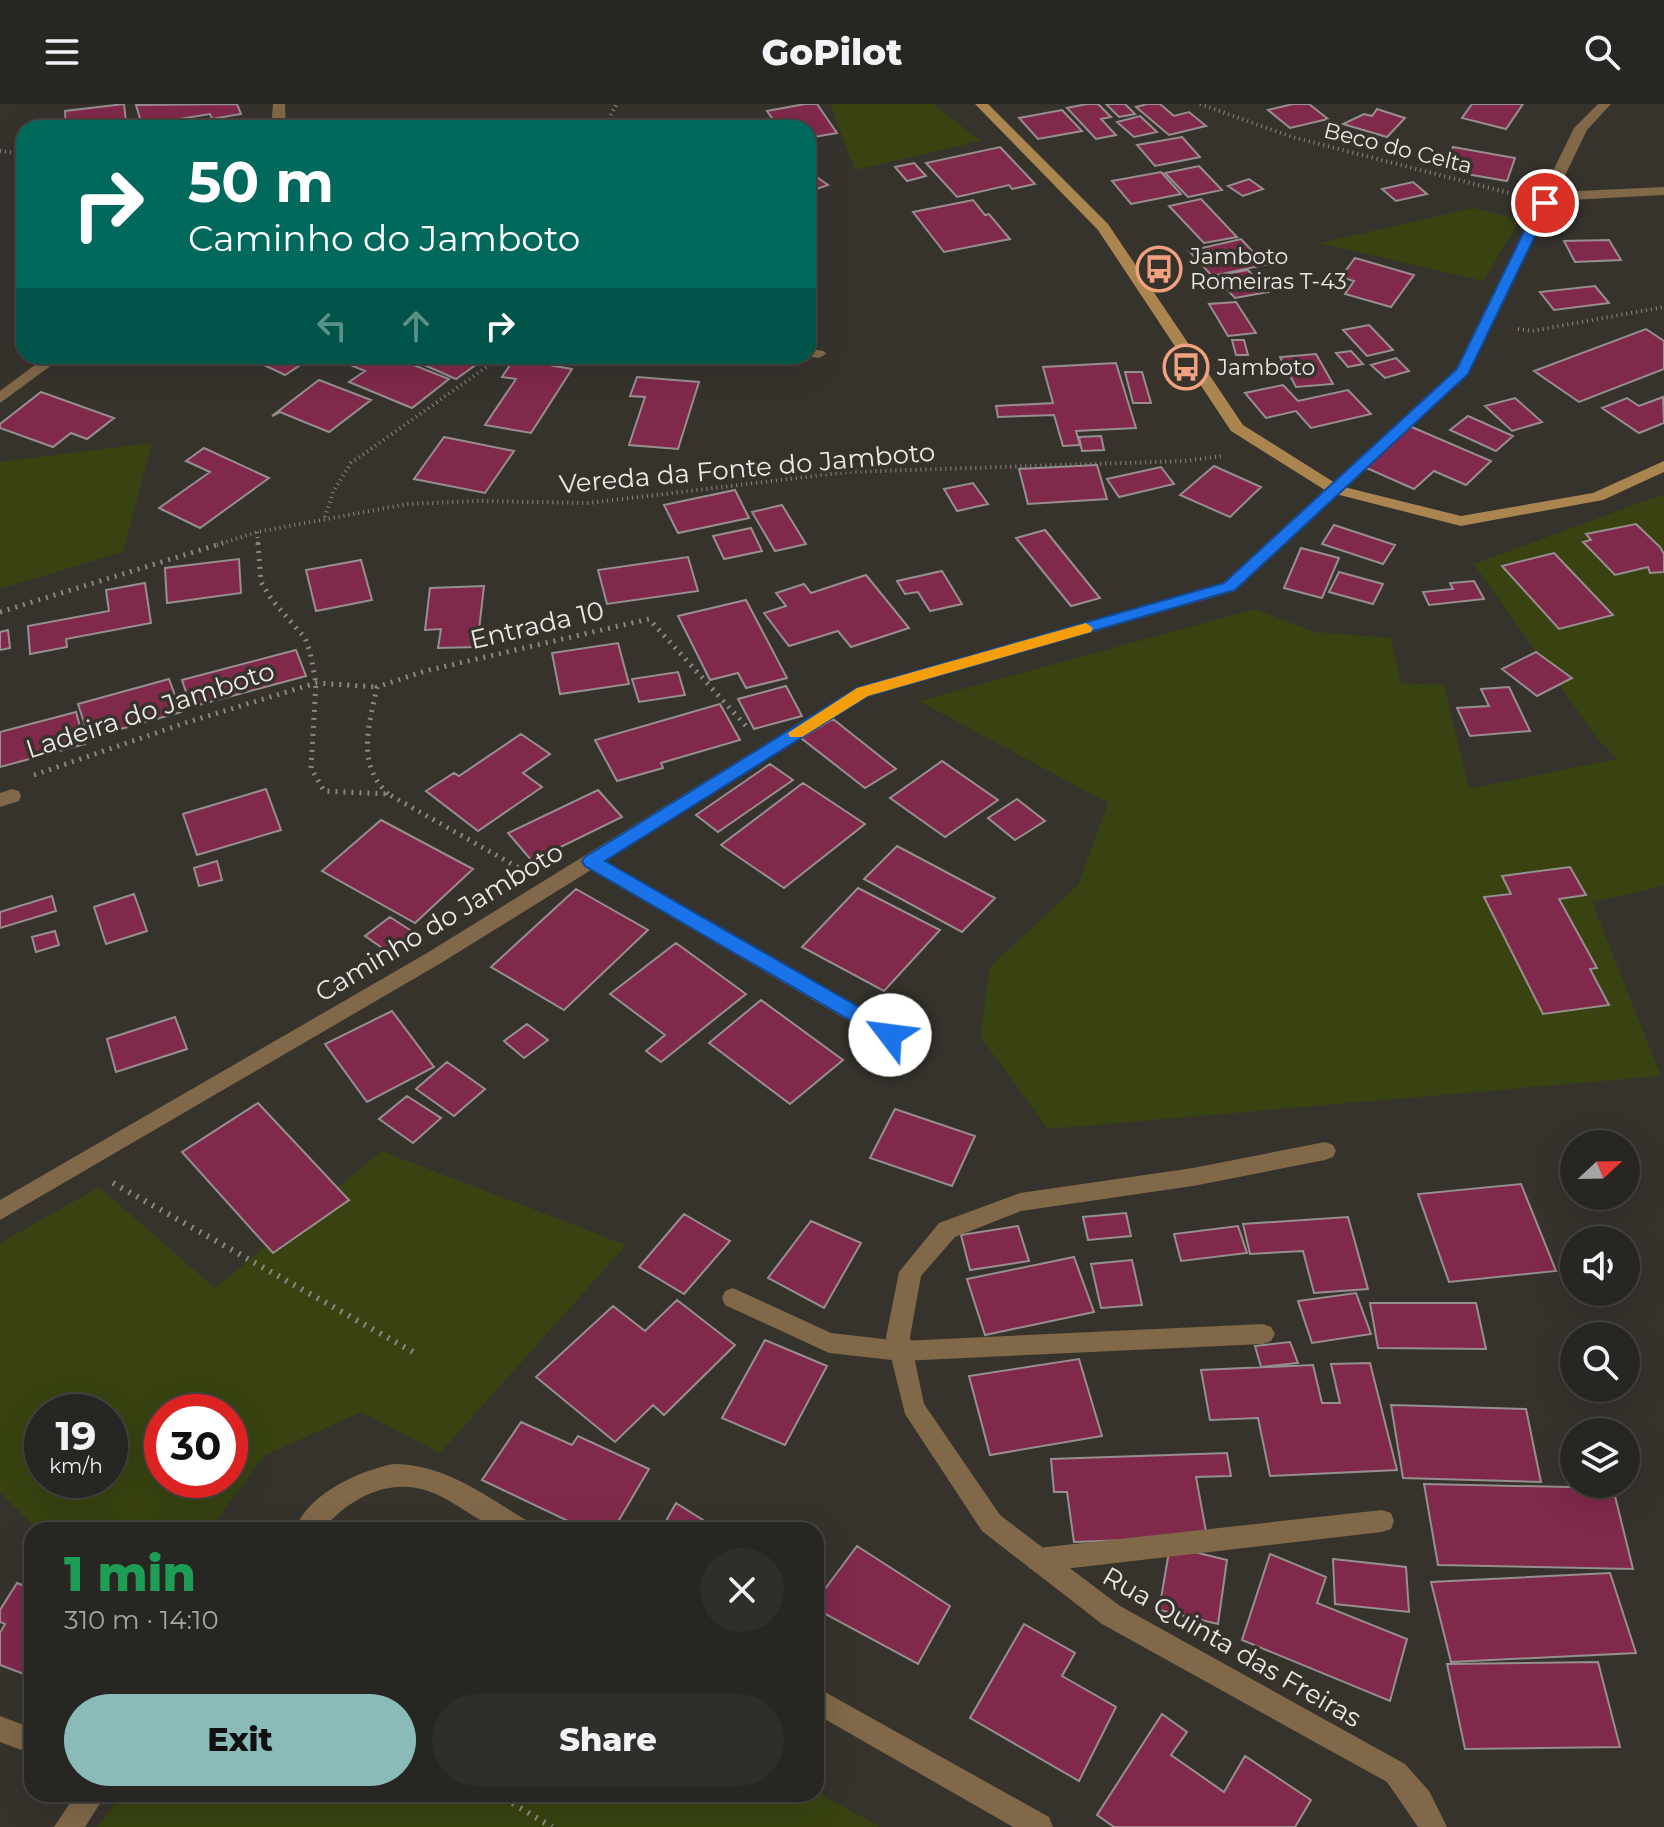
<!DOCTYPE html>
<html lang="en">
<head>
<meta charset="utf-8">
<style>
  body { margin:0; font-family:Montserrat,sans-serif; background:#302e2a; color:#f1f3f6; height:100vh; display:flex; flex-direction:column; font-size:30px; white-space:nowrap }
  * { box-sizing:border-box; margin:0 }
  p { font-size:26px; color:#a5a5a5 }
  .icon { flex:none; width:44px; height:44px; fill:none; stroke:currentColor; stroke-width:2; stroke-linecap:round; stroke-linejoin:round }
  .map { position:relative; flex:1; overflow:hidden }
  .sheet { position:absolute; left:24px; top:1418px; width:800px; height:280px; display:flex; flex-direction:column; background:#282622; border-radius:24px; box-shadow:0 8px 32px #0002,0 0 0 2px #444340 }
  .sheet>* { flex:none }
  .banner { position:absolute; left:16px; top:16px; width:800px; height:244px; border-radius:24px; box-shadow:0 8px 32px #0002,0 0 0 2px #444340; background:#00695c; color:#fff; overflow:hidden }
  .needle { width:52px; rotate:68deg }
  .fabs { position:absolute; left:1560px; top:1026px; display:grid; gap:16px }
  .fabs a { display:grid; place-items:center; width:80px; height:80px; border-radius:50%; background:#282622; box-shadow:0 8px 32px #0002,0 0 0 2px #444340; font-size:40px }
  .speed { position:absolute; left:24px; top:1290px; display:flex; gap:16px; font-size:40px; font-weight:700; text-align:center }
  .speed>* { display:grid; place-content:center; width:104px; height:104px; border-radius:50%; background:#282622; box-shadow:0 8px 32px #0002,0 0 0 2px #444340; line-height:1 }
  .speed small { font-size:20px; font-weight:400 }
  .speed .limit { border:12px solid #d22; background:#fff; color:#111 }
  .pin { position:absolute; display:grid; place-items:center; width:68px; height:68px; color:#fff; margin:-34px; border:4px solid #fff; border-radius:50%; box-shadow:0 2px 8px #0007 }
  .me { position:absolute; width:88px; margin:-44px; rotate:300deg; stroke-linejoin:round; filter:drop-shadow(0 0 6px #0008) }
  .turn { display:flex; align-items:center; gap:28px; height:168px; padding:0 40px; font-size:36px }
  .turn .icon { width:104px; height:104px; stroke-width:2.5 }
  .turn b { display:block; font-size:56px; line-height:68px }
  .lanes { display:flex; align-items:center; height:76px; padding:0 40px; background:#0003; justify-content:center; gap:40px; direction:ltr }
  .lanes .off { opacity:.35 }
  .round { display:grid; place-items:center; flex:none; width:84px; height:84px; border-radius:42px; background:#302e2a }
  .overview { display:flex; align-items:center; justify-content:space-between; height:136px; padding:0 40px }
  h1 { font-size:48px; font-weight:800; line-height:60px; color:#1e9e55 }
  .button { display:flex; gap:16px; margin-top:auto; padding:16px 40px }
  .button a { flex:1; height:92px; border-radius:48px; background:#8bbbb9; color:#111; font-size:32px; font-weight:800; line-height:92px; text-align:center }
  .button a+a { background:#302e2a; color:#f1f3f6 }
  header { display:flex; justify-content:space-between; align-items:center; height:104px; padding:0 40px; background:#282622; font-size:36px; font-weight:800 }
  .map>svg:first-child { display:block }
  .green { fill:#384311; fill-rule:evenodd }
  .building { fill:#81294b; stroke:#978e90; stroke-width:2 }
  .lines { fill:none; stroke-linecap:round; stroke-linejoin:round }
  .path-far2 { stroke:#8b8883; stroke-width:4; stroke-dasharray:1 4; stroke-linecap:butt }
  .path-far1 { stroke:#8b8883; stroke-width:5; stroke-dasharray:2 6; stroke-linecap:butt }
  .path { stroke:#8b8883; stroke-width:6; stroke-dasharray:2 7; stroke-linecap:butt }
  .lane { fill:#806848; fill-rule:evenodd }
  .street { fill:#806848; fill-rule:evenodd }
  .secondary { fill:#ab8550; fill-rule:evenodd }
  .route { fill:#1a73e8; stroke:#114b97; stroke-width:2 }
  .slow { fill:#f59e0b }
  .labels { text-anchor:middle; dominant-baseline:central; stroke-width:7; stroke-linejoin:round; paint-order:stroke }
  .far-street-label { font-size:22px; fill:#edeae6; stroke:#36332d }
  .far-poi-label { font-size:22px; fill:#edeae6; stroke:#36332d; text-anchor:start }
  .street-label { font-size:26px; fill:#edeae6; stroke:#36332d }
</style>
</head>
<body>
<header><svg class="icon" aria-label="menu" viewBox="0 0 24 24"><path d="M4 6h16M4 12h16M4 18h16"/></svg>GoPilot<svg class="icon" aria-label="search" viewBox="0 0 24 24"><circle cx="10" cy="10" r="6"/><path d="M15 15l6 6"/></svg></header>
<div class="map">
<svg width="1664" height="1723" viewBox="0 0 1664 1723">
  <rect width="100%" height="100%" fill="#36332d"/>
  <path class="green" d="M830,0H933L981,37L855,66Z
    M1473,104L1520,116L1483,177L1320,139Z
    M152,339L123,448L0,485V358Z
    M1664,390V782L1592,798L1661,972L1048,1025L980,932L990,863L1078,781L1108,699L919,597L1255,505L1314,528L1391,534L1401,579L1444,581L1469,685L1617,655L1597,634L1474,460Z
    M382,1047L626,1141L440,1349L361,1308L264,1352L209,1426H38L0,1388V1139L99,1083L215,1184ZM42,1308H110V1376H42ZM162,1308H230V1376H162Z
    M816,1688L880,1723H97L123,1690H816Z"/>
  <path class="building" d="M124,0L126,18L66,24L65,7Z
    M237,0L241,10L212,15L210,10L142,21L136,1Z
    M805,0H817L837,29L808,34V24H779L767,7Z
    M1087,0H1098L1111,13L1101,15L1116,31L1096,35L1067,4Z
    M1106,0H1125L1135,10L1119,13Z
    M1147,0H1160L1174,12L1189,8L1206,22L1169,31L1136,3Z
    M1293,0H1309L1328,15L1290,24L1268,6Z
    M1472,0H1523L1506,25L1462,14Z
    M1377,5L1405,14L1387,33L1343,20L1364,10L1372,12Z
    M1062,6L1082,27L1038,35L1019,14Z
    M1140,12L1157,28L1134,33L1117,18Z
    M1182,33L1200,53L1155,62L1137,41Z
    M1000,43L1035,80L1012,85L1009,81L957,93L926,59Z
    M1453,43L1515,54L1507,77L1466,70L1471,57L1449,53Z
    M914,59L926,72L907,77L895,63Z
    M1199,62L1222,86L1188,93L1165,69Z
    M808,67L828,81L808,88Z
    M1161,68L1181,90L1131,100L1112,77Z
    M1249,75L1263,85L1243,92L1228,82Z
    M1413,78L1427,90L1396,97L1382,85Z
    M1201,95L1237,133L1204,139L1169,102Z
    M973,96L985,111L989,110L1010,135L944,148L913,108Z
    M1241,135L1265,161L1212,172L1189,147Z
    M1609,136L1621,156L1575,158L1564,137Z
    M1355,154L1414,171L1391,203L1345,190L1354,177L1341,173Z
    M1248,166L1268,188L1235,194L1214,172Z
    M1595,182L1609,199L1554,206L1540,188Z
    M1236,198L1256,229L1228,232L1209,200Z
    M1369,221L1393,246L1367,252L1343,226Z
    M1646,225L1664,237V265L1579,298L1534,267Z
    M1232,236H1244L1248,251H1236Z
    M1351,247L1363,260L1348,263L1336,249Z
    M1316,250L1333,280L1296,283L1280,253Z
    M278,252H314L285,271L264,261Z
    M349,252H391L449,275L412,304L349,278L365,267L341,257Z
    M404,252H488L456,275Z
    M1396,254L1409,267L1385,274L1371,261Z
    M514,255L572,265L531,329L485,321L516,275L502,273Z
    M1116,259L1136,324L1076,327L1080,341L1063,342L1054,311L998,313L996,302L1053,299L1043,263Z
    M1125,268H1142L1151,299H1133Z
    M637,273L699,278L678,345L629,341L645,293L630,292Z
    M319,276L371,296L329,328L280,308L272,312Z
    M1283,281L1298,297L1348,286L1371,310L1311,324L1296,307L1266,314L1245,289Z
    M41,288L114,314L87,335L71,329L53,343L0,324V320Z
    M1663,293L1664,319L1639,329L1602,304L1627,294L1639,302Z
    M1515,294L1542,318L1512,327L1485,302Z
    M1468,312L1513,332L1496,347L1450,326Z
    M1407,321L1491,357L1466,381L1434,367L1414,385L1362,362Z
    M1101,332L1104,346L1082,347L1079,333Z
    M444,333L514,347L485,389L414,375Z
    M204,344L269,374L200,424L159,404L210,368L186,357Z
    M1097,361L1107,395L1028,400L1019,365Z
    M1214,362L1261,383L1230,413L1180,391Z
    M1161,363L1174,380L1119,393L1107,375Z
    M973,379L988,400L957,407L944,385Z
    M735,386L749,414L678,429L664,401Z
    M782,401L806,440L775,447L752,408Z
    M1636,420L1660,443L1664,450V468L1650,469L1648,463L1615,471L1583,438L1591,436L1586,430Z
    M1334,421L1395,441L1383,460L1322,440Z
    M751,424L762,447L724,455L713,432Z
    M1045,426L1100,494L1071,502L1016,434Z
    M1301,444L1339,454L1322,494L1284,484Z
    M1554,449L1613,511L1559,525L1502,462Z
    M688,453L698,487L607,500L598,466Z
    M239,455L241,489L167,499L165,464Z
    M361,456L372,496L316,507L306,466Z
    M942,467L962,500L930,507L918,488L905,490L897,477Z
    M1339,468L1383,480L1373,500L1329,488Z
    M866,471L909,524L851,543L838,527L789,542L764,509L786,502L776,489L804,480L811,489Z
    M1474,477L1484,495L1429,501L1423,488L1453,485L1450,479Z
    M145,479L151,519L66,535L67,543L30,550L28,522L109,507L106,486Z
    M484,482L477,543L438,544L441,525L425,526L430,484Z
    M746,496L787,574L746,584L738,569L710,576L678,512Z
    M8,526L10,544L0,546V528Z
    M618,539L629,580L560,590L552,549Z
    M296,546L306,572L191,603L182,576Z
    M1536,548L1572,574L1537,592L1502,565Z
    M678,568L685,591L639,598L632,575Z
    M169,575L181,608L89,634L78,600Z
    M786,582L802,612L754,625L738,595Z
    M1509,583L1530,627L1470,632L1457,604L1489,602L1481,585Z
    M720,600L740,636L661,659L663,664L617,677L595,636Z
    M76,608L85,640L0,663V628Z
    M833,615L896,665L865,684L801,634Z
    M521,630L550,650L523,669L542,683L478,727L426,687L454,669L459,672Z
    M942,657L998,696L945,733L890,694Z
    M770,660L793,676L718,728L696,711Z
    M803,679L865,720L784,784L721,741Z
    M266,685L281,726L197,751L183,710Z
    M598,686L622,713L532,757L508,729Z
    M1017,695L1045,717L1015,736L988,714Z
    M381,716L473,765L415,819L322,767Z
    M897,742L995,794L962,828L864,775Z
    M217,757L222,776L199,782L194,764Z
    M1570,763L1586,791L1559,795L1597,864L1590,865L1609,901L1543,910L1484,793L1511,790L1502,772Z
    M858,784L940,826L884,887L802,843Z
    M576,785L648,826L564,906L491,863Z
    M134,790L147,827L106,840L94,803Z
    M52,792L56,807L0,824V808Z
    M390,813L413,828L388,848L365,832Z
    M55,827L59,841L36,848L32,833Z
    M676,839L746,890L661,958L646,947L665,931L610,890Z
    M761,896L843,956L790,1000L709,939Z
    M392,907L434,963L367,998L325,940Z
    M175,913L187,945L116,968L107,935Z
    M527,920L548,936L524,954L504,937Z
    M447,958L485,985L454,1012L416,985Z
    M407,992L441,1014L413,1039L379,1015Z
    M258,999L349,1096L273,1149L182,1048Z
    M895,1005L975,1032L952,1082L870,1054Z
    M1521,1080L1556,1167L1449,1178L1418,1090Z
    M1126,1109L1131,1132L1088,1136L1083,1113Z
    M684,1110L730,1137L684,1190L639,1163Z
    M1348,1113L1368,1185L1314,1189L1303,1147L1250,1150L1243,1120Z
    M811,1117L861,1139L824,1204L768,1174Z
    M1018,1122L1029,1157L970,1166L961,1131Z
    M1238,1122L1247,1149L1181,1157L1174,1130Z
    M1074,1153L1094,1208L985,1231L967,1175Z
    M1132,1156L1142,1201L1101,1204L1091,1160Z
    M1356,1189L1371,1230L1312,1239L1298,1197Z
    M677,1196L735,1241L664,1311L653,1301L615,1338L536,1273L613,1202L645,1227Z
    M1370,1199H1476L1486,1245L1378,1244Z
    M765,1236L827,1262L785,1341L722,1314Z
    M1290,1238L1298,1259L1261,1263L1255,1242Z
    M1079,1255L1102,1332L990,1351L969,1272Z
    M1370,1259L1397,1366L1270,1372L1258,1314L1210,1316L1201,1266L1313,1261L1322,1299H1340L1331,1260Z
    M1391,1301L1526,1305L1541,1378L1403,1374Z
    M521,1318L572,1341L578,1332L649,1365L613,1426H587L482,1376Z
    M1227,1349L1231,1372L1196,1373L1207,1433L1074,1438L1067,1388H1054L1051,1355Z
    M1424,1380L1613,1384L1633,1465L1438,1461Z
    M676,1399L719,1426H661Z
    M857,1442L950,1502L918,1560L816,1505V1497Z
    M1170,1442L1227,1456L1218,1520L1159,1506Z
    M1270,1450L1326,1473L1317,1499L1407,1535L1390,1597L1242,1536Z
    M1333,1455L1406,1463L1409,1508L1335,1500Z
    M1610,1469L1636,1549L1451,1558L1431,1478Z
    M17,1479L32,1485V1573L0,1561V1529L5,1520L0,1518V1506Z
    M1024,1520L1075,1549L1062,1572L1116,1603L1079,1677L970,1614Z
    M1598,1558L1620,1643L1465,1645L1447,1560Z
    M1162,1610L1187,1628L1171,1651L1224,1688L1245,1652L1311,1696L1295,1723H1114L1097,1711Z"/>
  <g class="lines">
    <path class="path-far2" d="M1200,0L1292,33L1513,90
      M603,24L617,0
      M0,47L24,50
      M1518,225L1532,227L1664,203
      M325,413L333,388L351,359L502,252
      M257,428L258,441
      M217,441L257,428L407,400L479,397L589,399L847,368L1185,357L1222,352"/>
    <path class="path-far1" d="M258,439L261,478L272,496L305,534L310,548L316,579L311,664L324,687L388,690L519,764
      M0,508L223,439
      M34,671L185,619L316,579L377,583
      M388,690C356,659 369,622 377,583L425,567L649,515L747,623"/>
    <path class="path" d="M113,1079L415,1249
      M497,1690L552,1723"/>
    <path class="lane" d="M733,1184L831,1229L901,1237L1263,1220L1271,1223L1275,1230L1271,1237L1263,1240L901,1257L829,1249L725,1201L722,1194L725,1187Z
      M1382,1406L1391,1409L1394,1417L1391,1425L1382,1428L1038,1468L1029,1464L1026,1456L1029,1448L1038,1444Z"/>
    <path class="street" d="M273,0H285L286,24H271Z
      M1598,0H1611L1587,26L1557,88L1664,83V91L1552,97L1468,270L1235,487L868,592L605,757L897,925L900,931L897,937H883L591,766L441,859L0,1116V1096L427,849L856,584L1223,479L1456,265L1574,24Z
      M808,245L824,247L826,250L819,254L803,252H808Z
      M47,252H64L0,299V287Z
      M12,685L19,687L21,692L19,697L0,703V689Z
      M1325,1038L1333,1041L1336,1047L1333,1053L1325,1056L1193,1082L1021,1107L955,1133L921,1172L910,1233L924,1300L1000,1411L1120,1502L1405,1660L1429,1687L1447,1723H1418L1387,1678L1102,1520L982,1427L905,1310L886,1233L899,1168L939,1119L1020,1089L1193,1064Z
      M393,1360C445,1360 486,1392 529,1418L532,1426C521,1426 505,1429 496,1424C477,1416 460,1402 442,1393C397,1369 353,1390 322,1426H294C310,1389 356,1368 393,1360Z
      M816,1583L1049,1713L1053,1723H1013L816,1610Z
      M0,1612L32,1624V1650L0,1638Z
      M76,1690H106L85,1723H54Z"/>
    <path class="secondary" d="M975,0H988L1108,120L1243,321L1340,382L1461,412L1593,389L1664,357V368L1603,396L1461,422L1328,388L1231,327L1098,126Z"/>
  </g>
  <path class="route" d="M1545,95L1551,99L1468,270L1235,486L868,592L605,757L897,925L900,931L897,936H884L585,762L582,757L585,753L857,584L1224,479L1457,265L1538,99Z"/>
  <path class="slow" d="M1086,519L1093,524L1091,528L868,592L802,633H790L788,629L857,584Z"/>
  <defs>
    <g id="bus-ring" transform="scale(2.3)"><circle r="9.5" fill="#36332d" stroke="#f2a17e" stroke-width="1.5"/><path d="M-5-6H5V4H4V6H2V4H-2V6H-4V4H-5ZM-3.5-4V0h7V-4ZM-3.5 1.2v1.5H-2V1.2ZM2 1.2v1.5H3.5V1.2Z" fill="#f2a17e"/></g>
  </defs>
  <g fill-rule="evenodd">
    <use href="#bus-ring" x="1159" y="165"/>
    <use href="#bus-ring" x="1186" y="263"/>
  </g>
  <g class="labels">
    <g class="far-street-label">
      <text transform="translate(1398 44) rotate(14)">Beco do Celta</text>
    </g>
    <g class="far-poi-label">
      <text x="1190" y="152">Jamboto<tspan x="1190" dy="25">Romeiras T-43</tspan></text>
      <text x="1217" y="263">Jamboto</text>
    </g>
    <g class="street-label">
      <text transform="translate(747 364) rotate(-5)">Vereda da Fonte do Jamboto</text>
      <text transform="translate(537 521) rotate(-13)">Entrada 10</text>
      <text transform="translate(150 606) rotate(-18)">Ladeira do Jamboto</text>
      <text transform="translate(439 818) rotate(-31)">Caminho do Jamboto</text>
      <text transform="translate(1232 1543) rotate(30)">Rua Quinta das Freiras</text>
    </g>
  </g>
</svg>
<div class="fabs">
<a><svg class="needle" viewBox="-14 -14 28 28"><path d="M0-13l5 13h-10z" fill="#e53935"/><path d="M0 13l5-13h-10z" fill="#a5a5a5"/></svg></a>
<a><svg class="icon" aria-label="sound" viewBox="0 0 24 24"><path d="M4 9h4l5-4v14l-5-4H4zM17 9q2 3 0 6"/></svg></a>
<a><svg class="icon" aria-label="search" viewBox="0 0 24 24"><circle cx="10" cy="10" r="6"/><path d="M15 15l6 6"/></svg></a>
<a><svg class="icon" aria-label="layers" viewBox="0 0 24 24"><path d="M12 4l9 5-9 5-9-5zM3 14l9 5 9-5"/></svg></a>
</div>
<div class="speed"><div>19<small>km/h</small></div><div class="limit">30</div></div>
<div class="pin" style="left:1545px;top:99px;background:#d93025"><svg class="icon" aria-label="arrive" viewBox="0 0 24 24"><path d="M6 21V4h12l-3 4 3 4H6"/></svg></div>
<svg class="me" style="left:890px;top:931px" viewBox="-20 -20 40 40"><circle r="19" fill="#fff"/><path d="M0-13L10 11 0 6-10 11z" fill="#1a73e8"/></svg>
<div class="banner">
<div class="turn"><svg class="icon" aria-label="right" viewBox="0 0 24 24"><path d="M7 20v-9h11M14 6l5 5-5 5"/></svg><div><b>50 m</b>Caminho do Jamboto</div></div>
<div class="lanes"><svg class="icon off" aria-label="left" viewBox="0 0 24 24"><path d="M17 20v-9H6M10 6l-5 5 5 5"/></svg><svg class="icon off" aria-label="ahead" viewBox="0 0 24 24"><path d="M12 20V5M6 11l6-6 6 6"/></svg><svg class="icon" aria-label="right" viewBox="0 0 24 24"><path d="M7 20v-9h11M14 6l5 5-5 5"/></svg></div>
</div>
<section class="sheet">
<div class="overview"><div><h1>1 min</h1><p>310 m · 14:10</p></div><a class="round"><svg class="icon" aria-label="close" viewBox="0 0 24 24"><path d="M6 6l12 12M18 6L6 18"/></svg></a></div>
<div class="button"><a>Exit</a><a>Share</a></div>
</section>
</div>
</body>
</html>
